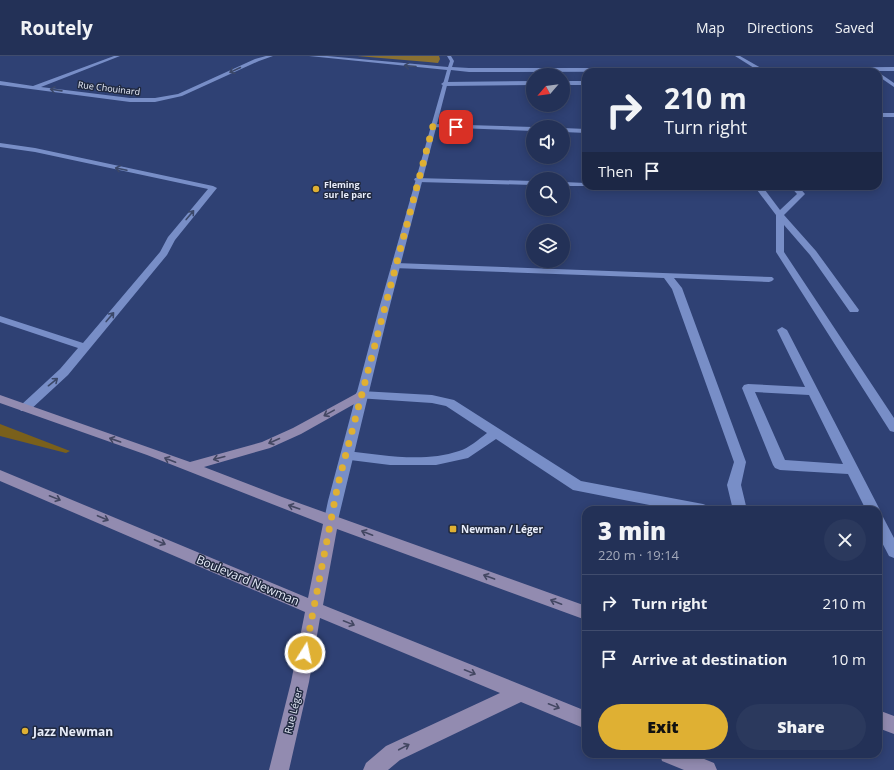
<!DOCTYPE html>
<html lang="en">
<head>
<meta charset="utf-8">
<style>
  body { margin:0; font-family:"Open Sans",sans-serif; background:#2b395d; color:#f1f3f6; height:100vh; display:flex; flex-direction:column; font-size:15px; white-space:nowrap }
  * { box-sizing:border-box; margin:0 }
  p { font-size:13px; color:#a3a9ba }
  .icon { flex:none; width:22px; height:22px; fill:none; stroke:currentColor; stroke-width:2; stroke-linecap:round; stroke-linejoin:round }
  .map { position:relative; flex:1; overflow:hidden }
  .details { position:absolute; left:582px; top:450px; width:300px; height:252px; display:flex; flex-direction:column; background:#233157; border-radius:12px; box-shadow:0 2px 10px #0003,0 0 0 1px #404c6d }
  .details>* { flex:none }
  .top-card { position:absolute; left:582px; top:12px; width:300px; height:122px; border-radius:12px; box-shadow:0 2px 10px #0003,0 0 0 1px #404c6d; background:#233157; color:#f1f3f6; overflow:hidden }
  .needle { width:26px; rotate:242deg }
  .buttons { position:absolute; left:526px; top:12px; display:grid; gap:8px }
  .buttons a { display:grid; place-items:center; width:44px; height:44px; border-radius:50%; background:#233157; box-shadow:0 2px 10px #0003,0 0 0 1px #404c6d; font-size:20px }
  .pin { position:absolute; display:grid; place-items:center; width:34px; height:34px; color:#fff; margin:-17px; border-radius:8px; box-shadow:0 2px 6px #0006 }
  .me { position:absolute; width:44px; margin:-22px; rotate:10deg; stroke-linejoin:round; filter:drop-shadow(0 0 3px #0008) }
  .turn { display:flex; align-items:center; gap:14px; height:84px; padding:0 16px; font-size:18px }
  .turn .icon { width:52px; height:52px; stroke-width:2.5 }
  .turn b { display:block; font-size:28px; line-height:34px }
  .then { display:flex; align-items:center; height:38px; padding:0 16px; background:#0003; gap:8px; font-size:15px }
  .round { display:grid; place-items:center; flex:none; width:42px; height:42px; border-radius:21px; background:#2b395d }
  .headline { display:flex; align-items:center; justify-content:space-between; height:68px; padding:0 16px }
  h1 { font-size:24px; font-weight:800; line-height:30px }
  .action { display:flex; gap:8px; margin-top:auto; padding:8px 16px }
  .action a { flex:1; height:46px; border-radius:24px; background:#dfb033; color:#111; font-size:16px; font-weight:800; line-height:46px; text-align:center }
  .action a+a { background:#2b395d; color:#f1f3f6 }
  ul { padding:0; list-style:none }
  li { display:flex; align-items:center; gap:12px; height:56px; padding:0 16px; border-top:1px solid #404c6d }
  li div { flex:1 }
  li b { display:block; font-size:15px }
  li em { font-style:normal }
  header { display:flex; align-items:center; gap:24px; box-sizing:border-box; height:56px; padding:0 20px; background:#233157; border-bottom:1px solid #404c6d }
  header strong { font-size:19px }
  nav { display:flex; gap:22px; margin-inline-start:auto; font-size:14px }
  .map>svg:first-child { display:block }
  .green { fill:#7a601b }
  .forest { fill:#8a7132 }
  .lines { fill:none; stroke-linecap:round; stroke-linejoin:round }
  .lane { fill:#788ec7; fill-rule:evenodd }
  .street { fill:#788ec7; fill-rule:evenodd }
  .secondary { fill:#928bb0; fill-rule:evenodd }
  .oneway { stroke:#3b4869 }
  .oneway2 { stroke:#434762 }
  .route { stroke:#dfb033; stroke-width:7; stroke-dasharray:0 12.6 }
  .poi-dot { fill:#dfb033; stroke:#212a41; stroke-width:1.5 }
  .labels { text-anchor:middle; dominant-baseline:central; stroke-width:3; stroke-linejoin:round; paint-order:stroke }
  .far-street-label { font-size:9px; fill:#e8edfa; stroke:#212a41 }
  .far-poi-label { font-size:9px; font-weight:bold; fill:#e8edfa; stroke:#212a41; text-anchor:start }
  .poi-label { font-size:10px; font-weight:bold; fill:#e8edfa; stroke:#212a41; text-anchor:start }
  .street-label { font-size:10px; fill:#e8edfa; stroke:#212a41 }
  .near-street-label { font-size:12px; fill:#e8edfa; stroke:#212a41 }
  .near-poi-label { font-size:12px; font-weight:bold; fill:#e8edfa; stroke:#212a41; text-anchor:start }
</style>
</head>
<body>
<header>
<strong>Routely</strong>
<nav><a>Map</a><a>Directions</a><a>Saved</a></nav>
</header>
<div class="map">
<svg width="894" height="714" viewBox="0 0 894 714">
  <rect width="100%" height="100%" fill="#2f4174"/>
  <path class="green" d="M0,368L70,395L66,397L0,380Z"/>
  <path class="forest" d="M357,0H439L440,3L438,7L428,6Z"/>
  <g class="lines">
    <path class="lane" d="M533,25V29L444,30L441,28L444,26Z
      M563,25H586V29H563Z
      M878,57H894V61H878Z
      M433,68L533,71V75L431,71L430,70Z
      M563,72L586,73V77L563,76Z
      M0,87L35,92L213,130L217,132L175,184L167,199L68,319L29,355H21L19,352L21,349L60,313L78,292L0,266V260L83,287L160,196L168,181L208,133L35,96L0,91Z
      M415,122L533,125V129L418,126L414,124Z
      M563,126L586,127V130H589H563Z
      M607,130C623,130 704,127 712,133L708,135L611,132Z
      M754,130H762L780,154L797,138L790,130H798L805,138L784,159L816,195L859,254L858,256H850L810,199L784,169V196L894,362V376L890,375L776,196V159Z
      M396,207L772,221L774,223L772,225L769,226L674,222L682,232L746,406L741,429L747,454H733L727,429L734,406L672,233L664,222L393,212L391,210L393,208Z
      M782,271L787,274L880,454L878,458V454H866L848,418L780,414L775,412L773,409L742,332L744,329L748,328L805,331L777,274ZM755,336L809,339L843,408L785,404Z
      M361,335L432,339L454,344L581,425L703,448L708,450L710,454H675L573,434L496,383L468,402L436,409H390L342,403L341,400L342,397L347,395C382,399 424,407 459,395C469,392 478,384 487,377L446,350L432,347L357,342L355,339L357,336Z
      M878,459L883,461L894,482V502L889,500L878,479Z"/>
    <path class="street" d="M114,0H120L41,31L130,42H155L178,38L255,3L266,0H273L259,5L182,40L155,46H130L0,29V25L33,30Z
      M309,0H327L448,11L450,5L447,0H451L454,5L452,11L469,12H754L735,0H740L761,12L894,11V15L469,16L451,14L389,253L338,464L336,468L331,470L326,468L324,464L328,445L379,253L447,14Z
      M878,16L894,27V31L878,20Z"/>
    <path class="secondary" d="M361,335L365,336L367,339L365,342L301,378L270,392L204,411L282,441L586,550V564L337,473L323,549L586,655V673L521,646L400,704L388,714H363L366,707L386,690L500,637L320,562L309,626L289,714H269L291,626L305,556L0,425V414L308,542L323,468L147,399L0,347V339L190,406L262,386L293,372Z
      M878,654L894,660V678L878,672Z
      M660,698H692L714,707L717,714H684L662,705Z"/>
  </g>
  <defs><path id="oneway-shaft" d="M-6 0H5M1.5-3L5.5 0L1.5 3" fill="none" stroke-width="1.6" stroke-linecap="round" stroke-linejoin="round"/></defs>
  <g class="oneway">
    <use href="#oneway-shaft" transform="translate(410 10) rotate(-175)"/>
    <use href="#oneway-shaft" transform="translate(235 14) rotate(155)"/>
    <use href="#oneway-shaft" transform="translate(56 34) rotate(-172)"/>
    <use href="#oneway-shaft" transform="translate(121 113) rotate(-168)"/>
    <use href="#oneway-shaft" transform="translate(190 159) rotate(-50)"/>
    <use href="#oneway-shaft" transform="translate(110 261) rotate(-50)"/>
    <use href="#oneway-shaft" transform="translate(53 326) rotate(-39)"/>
  </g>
  <g class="oneway2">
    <use href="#oneway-shaft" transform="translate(329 357) rotate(151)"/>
    <use href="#oneway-shaft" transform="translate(115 384) rotate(-161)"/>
    <use href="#oneway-shaft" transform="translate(274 385) rotate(156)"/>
    <use href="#oneway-shaft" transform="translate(219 402) rotate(165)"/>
    <use href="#oneway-shaft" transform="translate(170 404) rotate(-159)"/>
    <use href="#oneway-shaft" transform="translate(55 442) rotate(22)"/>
    <use href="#oneway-shaft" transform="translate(294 451) rotate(-161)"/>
    <use href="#oneway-shaft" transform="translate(103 462) rotate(23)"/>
    <use href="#oneway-shaft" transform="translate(367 477) rotate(-159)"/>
    <use href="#oneway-shaft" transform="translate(160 486) rotate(23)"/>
    <use href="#oneway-shaft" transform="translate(489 521) rotate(-160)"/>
    <use href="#oneway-shaft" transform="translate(556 546) rotate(-159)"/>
    <use href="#oneway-shaft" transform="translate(349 567) rotate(22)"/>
    <use href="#oneway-shaft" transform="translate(470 616) rotate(22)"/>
    <use href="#oneway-shaft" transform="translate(554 650) rotate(22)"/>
    <use href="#oneway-shaft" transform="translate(404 691) rotate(-28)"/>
  </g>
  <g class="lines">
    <path class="route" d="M305,597L338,428L433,70L456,71"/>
  </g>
  <g class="poi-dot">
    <circle cx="316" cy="133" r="4"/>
    <rect x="449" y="469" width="8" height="8" rx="2"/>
    <circle cx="25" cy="675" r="4"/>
  </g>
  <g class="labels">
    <g class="far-street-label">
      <text transform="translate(109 32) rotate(7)">Rue Chouinard</text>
    </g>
    <g class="far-poi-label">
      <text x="324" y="128">Fleming<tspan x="324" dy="10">sur le parc</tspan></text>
    </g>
    <g class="poi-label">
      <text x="461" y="473">Newman / Léger</text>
    </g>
    <g class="street-label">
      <text transform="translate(293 655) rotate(-76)">Rue Léger</text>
    </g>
    <g class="near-street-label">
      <text transform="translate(248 524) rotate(23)">Boulevard Newman</text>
    </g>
    <g class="near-poi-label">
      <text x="33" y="675">Jazz Newman</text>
    </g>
  </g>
</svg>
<div class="buttons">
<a><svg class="needle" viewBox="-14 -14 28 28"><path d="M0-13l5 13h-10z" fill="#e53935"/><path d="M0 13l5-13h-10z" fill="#a3a9ba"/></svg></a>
<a><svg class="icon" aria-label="sound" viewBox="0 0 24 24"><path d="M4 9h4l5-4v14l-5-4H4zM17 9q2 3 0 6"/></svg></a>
<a><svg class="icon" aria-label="search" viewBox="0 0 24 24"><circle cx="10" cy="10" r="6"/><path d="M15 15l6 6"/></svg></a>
<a><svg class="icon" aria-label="layers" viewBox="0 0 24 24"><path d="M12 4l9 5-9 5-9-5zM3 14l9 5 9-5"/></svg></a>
</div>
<div class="pin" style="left:456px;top:71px;background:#d93025"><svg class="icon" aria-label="arrive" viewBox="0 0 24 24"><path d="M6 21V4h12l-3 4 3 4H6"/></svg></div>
<svg class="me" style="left:305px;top:597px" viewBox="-20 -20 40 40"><circle r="17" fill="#dfb033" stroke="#fff" stroke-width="3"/><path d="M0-11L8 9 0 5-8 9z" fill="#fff"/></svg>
<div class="top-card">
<div class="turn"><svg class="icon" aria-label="right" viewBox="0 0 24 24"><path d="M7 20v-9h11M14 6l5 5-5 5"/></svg><div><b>210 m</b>Turn right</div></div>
<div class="then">Then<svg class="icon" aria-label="arrive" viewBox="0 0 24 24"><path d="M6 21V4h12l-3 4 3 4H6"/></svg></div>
</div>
<section class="details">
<div class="headline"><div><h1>3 min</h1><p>220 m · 19:14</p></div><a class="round"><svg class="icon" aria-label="close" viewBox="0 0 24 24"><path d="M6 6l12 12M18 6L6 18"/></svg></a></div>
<ul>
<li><svg class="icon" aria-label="right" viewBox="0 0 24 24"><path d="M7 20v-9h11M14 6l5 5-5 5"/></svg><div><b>Turn right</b></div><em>210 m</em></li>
<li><svg class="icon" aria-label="arrive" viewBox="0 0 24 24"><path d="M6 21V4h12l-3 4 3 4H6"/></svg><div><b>Arrive at destination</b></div><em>10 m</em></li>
</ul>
<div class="action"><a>Exit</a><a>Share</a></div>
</section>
</div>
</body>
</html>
